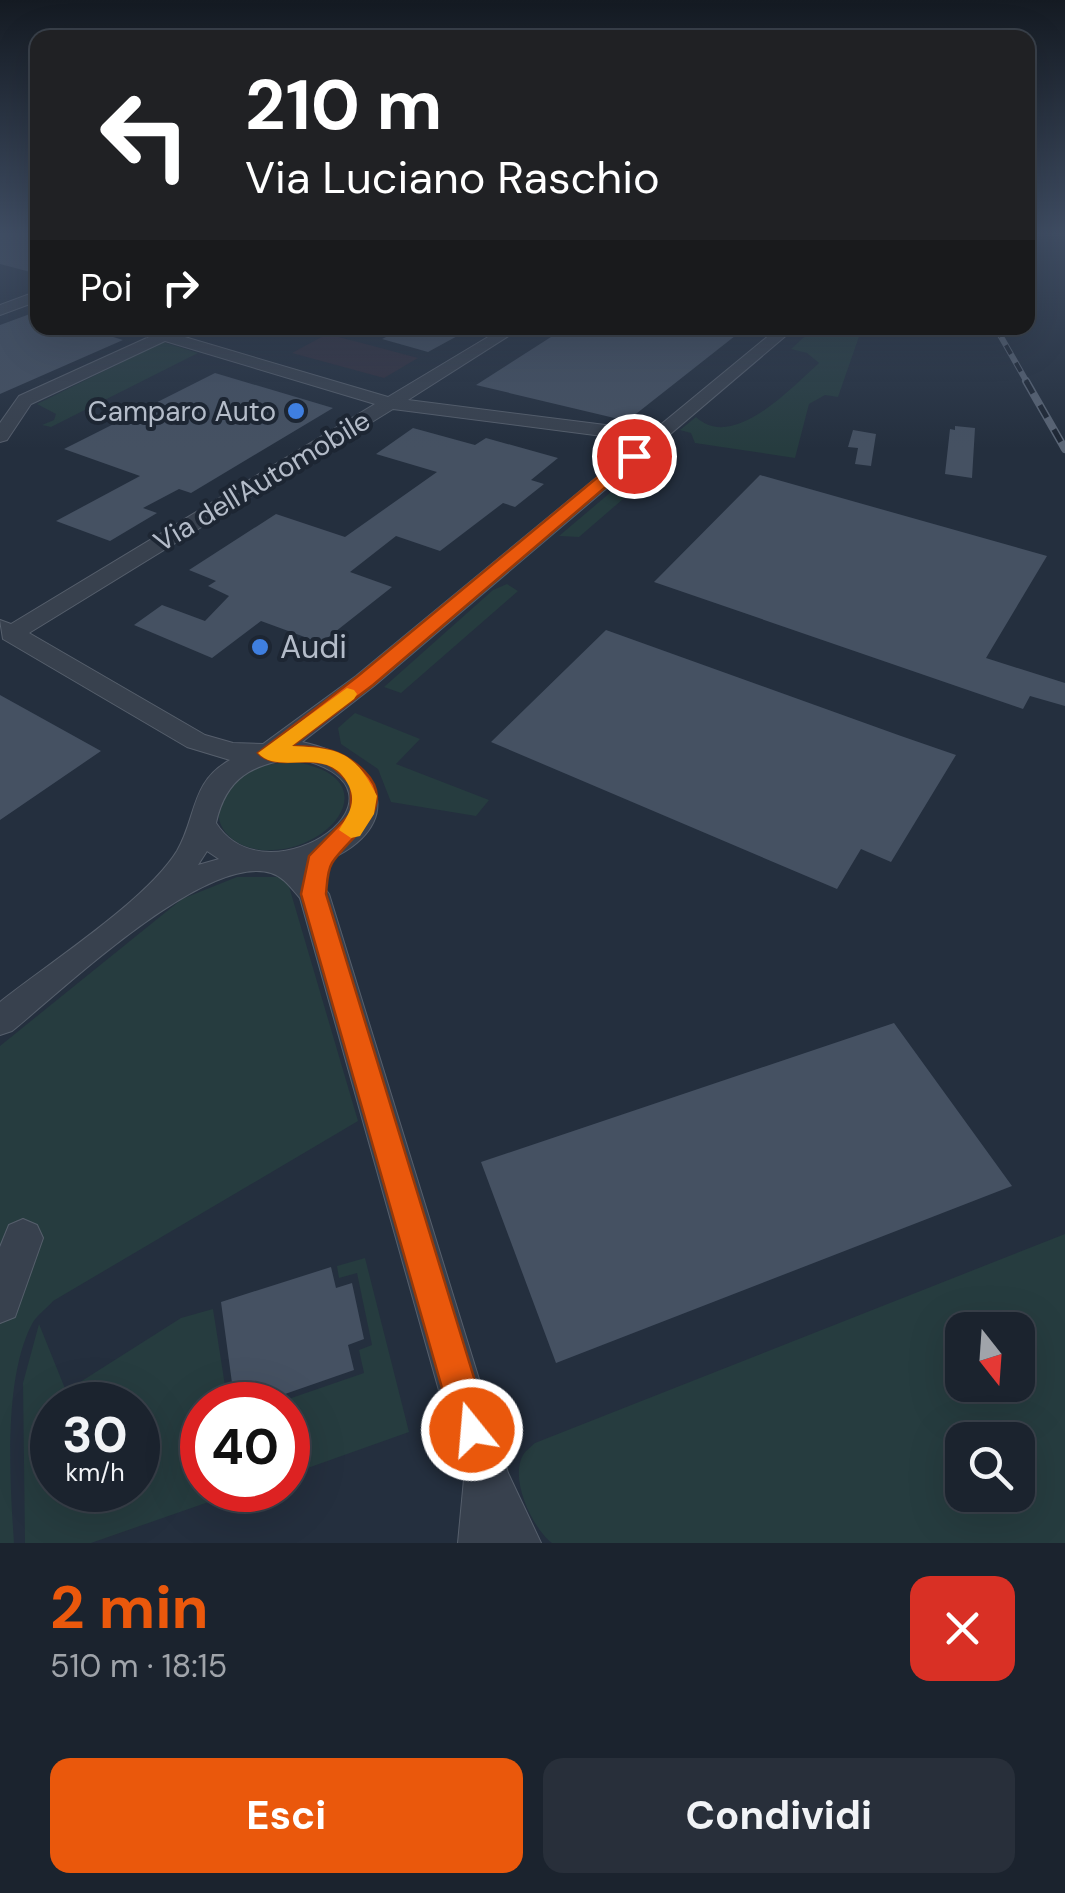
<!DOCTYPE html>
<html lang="it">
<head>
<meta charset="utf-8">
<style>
  body { margin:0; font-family:"DM Sans",sans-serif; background:#282f3a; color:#f1f3f6; height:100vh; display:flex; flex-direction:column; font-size:38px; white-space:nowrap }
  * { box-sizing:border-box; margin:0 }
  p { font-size:32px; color:#a0a4aa }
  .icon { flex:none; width:55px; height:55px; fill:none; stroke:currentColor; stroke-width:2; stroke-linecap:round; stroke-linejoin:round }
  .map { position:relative; height:1543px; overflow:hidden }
  .details { display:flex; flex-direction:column; background:#1b232e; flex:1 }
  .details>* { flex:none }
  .hud { position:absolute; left:30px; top:30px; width:1005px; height:305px; border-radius:20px; box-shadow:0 10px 40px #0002,0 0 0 2px #39404a; background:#202124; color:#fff; overflow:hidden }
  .needle { width:65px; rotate:163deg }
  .tools { position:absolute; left:945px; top:1312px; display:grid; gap:20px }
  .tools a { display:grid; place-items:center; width:90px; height:90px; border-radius:20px; background:#1b232e; box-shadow:0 10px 40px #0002,0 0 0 2px #39404a; font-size:50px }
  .speed { position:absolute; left:30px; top:1382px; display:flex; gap:20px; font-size:50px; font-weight:700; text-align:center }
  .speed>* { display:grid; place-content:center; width:130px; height:130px; border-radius:50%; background:#1b232e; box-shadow:0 10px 40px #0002,0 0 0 2px #39404a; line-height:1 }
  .speed small { font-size:25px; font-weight:400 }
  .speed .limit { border:15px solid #d22; background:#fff; color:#111 }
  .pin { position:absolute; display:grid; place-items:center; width:85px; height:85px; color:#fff; margin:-42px; border:5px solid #fff; border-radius:50%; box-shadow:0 2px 10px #0007 }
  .me { position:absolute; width:110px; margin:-55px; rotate:343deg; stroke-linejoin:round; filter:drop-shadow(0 0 8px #0008) }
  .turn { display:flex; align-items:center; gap:35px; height:210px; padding:0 50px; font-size:45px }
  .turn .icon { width:130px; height:130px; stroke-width:2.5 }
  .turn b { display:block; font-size:70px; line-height:85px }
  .then { display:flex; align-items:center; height:95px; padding:0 50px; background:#0003; gap:20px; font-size:38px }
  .round { display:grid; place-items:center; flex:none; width:105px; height:105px; border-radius:20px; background:#282f3a }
  .head { display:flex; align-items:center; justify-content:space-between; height:170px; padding:0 50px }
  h1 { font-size:60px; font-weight:700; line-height:75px; color:#ea580c }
  .cta { display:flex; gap:20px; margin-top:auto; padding:20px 50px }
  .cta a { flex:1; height:115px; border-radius:20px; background:#ea580c; color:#fff; font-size:40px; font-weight:700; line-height:115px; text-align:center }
  .cta a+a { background:#282f3a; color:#f1f3f6 }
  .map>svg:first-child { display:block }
  .medical { fill:#32303f }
  .green { fill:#263c3f; fill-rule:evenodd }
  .building { fill:#455162 }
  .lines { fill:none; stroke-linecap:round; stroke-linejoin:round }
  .minor-casing { stroke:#565f6c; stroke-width:2 }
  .minor { fill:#38414e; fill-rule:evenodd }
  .rail-far1-casing { stroke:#5a6575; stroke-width:6 }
  .rail-casing { stroke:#5a6575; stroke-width:8 }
  .rail-far1 { stroke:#1d2633; stroke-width:4; stroke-dasharray:10; stroke-linecap:butt }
  .rail { stroke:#1d2633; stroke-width:5; stroke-dasharray:14; stroke-linecap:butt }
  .route { fill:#ea580c; stroke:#983908; stroke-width:2.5 }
  .slow { fill:#f59e0b }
  .shop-dot { fill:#3f7fe0; stroke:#1d2633; stroke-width:4 }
  .labels { text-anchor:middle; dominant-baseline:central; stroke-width:8; stroke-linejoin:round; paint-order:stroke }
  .far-poi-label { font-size:28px; fill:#b4bcc9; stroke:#1d2633; text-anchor:end }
  .far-street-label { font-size:28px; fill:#b4bcc9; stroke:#1d2633 }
  .poi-label { font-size:32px; fill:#b4bcc9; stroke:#1d2633; text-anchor:start }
</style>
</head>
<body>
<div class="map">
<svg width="1065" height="1543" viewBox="0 0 1065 1543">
  <rect width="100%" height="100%" fill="#242f3e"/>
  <path class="medical" d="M327,334L358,342L418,358L384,378L292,353Z"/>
  <path class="green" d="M814,328H862L838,397L825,395L809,404L795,458L695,443L691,433L680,430L696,417C733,452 792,387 819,363L807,353L791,349Z
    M163,342L198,353L51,427L42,425L54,420L56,414L37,404Z
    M637,470L652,474L579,537L559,536Z
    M507,584L518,591L401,693L384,687L393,679L493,590Z
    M355,713L420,739L396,764L489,800L476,816L391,802L378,769L341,744L338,728Z
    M295,762C397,779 321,865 251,848C215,838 207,804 236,779C252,765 275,763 295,762Z
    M237,877H281L288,883L358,1121L53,1301C47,1308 36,1316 32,1324C3,1379 10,1482 14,1543H0V1046L182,899Z
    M1065,1234V1543H552C533,1529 509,1479 523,1455C526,1450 531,1447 535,1443ZM962,1330H1018V1385H962ZM962,1440H1018V1495H962Z
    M365,1258L409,1432L288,1475V1405H271L364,1373L359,1350L372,1345L357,1273L339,1278L337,1266Z
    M213,1309L228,1405H202V1490H243L91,1543H25L23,1383L39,1324L66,1391L181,1318ZM52,1405H138V1490H52Z"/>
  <path class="building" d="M0,233H38V274L0,264Z
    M38,311V328H84L123,340L0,394V325Z
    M404,328H472L428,352L382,339Z
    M565,328H719L740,332L627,421L476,385Z
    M215,373L333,408L191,493L179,489L143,508L157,513L110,541L56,521L140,476L64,449Z
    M955,426L975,428L972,478L945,474L950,429L955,430Z
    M413,428L475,445L486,438L558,458L531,480L544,484L515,507L503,503L440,551L396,536L350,572L392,587L321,643L261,621L212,658L134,625L162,605L205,621L229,596L208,586L216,581L189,570L276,514L345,537L437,472L376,454Z
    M853,430L876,434L871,466L855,464L858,448L848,447Z
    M760,475L1047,556L986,658L1065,683V706L1030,696L1023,709L654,582Z
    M606,630L901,736L956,755L891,862L861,849L837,889L491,742Z
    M0,695L101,751L0,820Z
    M894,1023L1012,1186L556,1363L481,1162Z
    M331,1267L336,1288L352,1283L364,1339L348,1345L354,1370L253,1405H235L221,1302Z"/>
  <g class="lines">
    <g class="minor-casing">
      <path id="minor" d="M38,291V301L0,315V305Z
        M129,328L178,329V335L388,397L503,328H521L408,400L653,431L778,328H795L374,686L302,742C398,763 405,839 308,867L329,894L508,1473L541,1543H458L464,1479L300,898C291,888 284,877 271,873C205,853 63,990 12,1031L0,1035V1002C49,963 146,901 177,851C197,817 190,782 230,760L187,747L3,639L0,620L11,624L375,404L165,341L31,404L7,440L0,442V423L19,396L149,337ZM393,409L641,441L356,676L263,744L233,743L205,735L29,633ZM296,758C434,790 268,905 216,823C226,777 253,764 296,758ZM207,851L219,859L198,865Z
        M23,1219L37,1225L43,1238L15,1317L0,1323V1247L9,1225Z"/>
    </g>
    <use href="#minor" class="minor"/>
    <g class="rail-far1-casing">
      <path id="rail-far1" d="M996,328L1028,384"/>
    </g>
    <g class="rail-casing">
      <path id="rail" d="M1026,381L1065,449"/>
    </g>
    <use href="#rail-far1" class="rail-far1"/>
    <use href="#rail" class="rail"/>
  </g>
  <linearGradient id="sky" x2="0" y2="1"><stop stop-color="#141a22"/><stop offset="0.52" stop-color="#3f4d63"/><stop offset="1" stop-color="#3f4d63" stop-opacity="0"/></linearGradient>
  <rect width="1065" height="449" fill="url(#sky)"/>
  <path class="route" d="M628,452L642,456L373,685L292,746C323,747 342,749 364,771C401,808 349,836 332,863C327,871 327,885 326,894L490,1430L485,1443L472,1448L459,1443L454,1430L301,894L309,856L351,813V785C344,778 337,768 327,764C306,756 273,770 258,753L358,676Z"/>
  <path class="slow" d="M347,688L354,690L357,694L354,699L292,746C340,748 355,752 377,796L374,814L360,836L351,838L339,830C348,815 357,803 349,786C329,743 279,777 258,753Z"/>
  <g class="shop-dot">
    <circle cx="296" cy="411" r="10"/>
    <circle cx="260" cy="647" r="10"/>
  </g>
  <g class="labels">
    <g class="far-poi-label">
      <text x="276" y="411">Camparo Auto</text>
    </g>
    <g class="far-street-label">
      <text transform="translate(262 481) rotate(-31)">Via dell'Automobile</text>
    </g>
    <g class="poi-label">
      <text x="280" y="647">Audi</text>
    </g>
  </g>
</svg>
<div class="tools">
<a><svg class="needle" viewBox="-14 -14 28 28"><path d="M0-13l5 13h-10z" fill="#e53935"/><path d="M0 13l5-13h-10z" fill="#a0a4aa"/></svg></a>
<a><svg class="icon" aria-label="search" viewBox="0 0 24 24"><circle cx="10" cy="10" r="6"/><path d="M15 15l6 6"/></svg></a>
</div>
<div class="speed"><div>30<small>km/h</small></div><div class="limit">40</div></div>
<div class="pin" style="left:634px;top:456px;background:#d93025"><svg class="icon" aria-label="arrive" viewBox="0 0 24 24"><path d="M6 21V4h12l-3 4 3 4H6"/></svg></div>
<svg class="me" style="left:472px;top:1430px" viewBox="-20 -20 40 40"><circle r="17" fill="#ea580c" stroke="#fff" stroke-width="3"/><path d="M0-11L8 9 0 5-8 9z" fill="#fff"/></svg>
<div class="hud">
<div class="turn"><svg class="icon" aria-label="left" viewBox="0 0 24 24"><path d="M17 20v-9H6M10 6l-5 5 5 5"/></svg><div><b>210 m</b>Via Luciano Raschio</div></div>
<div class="then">Poi<svg class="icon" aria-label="right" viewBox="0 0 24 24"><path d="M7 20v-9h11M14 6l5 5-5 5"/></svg></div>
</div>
</div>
<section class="details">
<div class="head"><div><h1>2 min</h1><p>510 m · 18:15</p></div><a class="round" style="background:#d93025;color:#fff"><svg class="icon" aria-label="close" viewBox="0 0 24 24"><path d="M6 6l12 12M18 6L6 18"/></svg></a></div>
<div class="cta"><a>Esci</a><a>Condividi</a></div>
</section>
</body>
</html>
